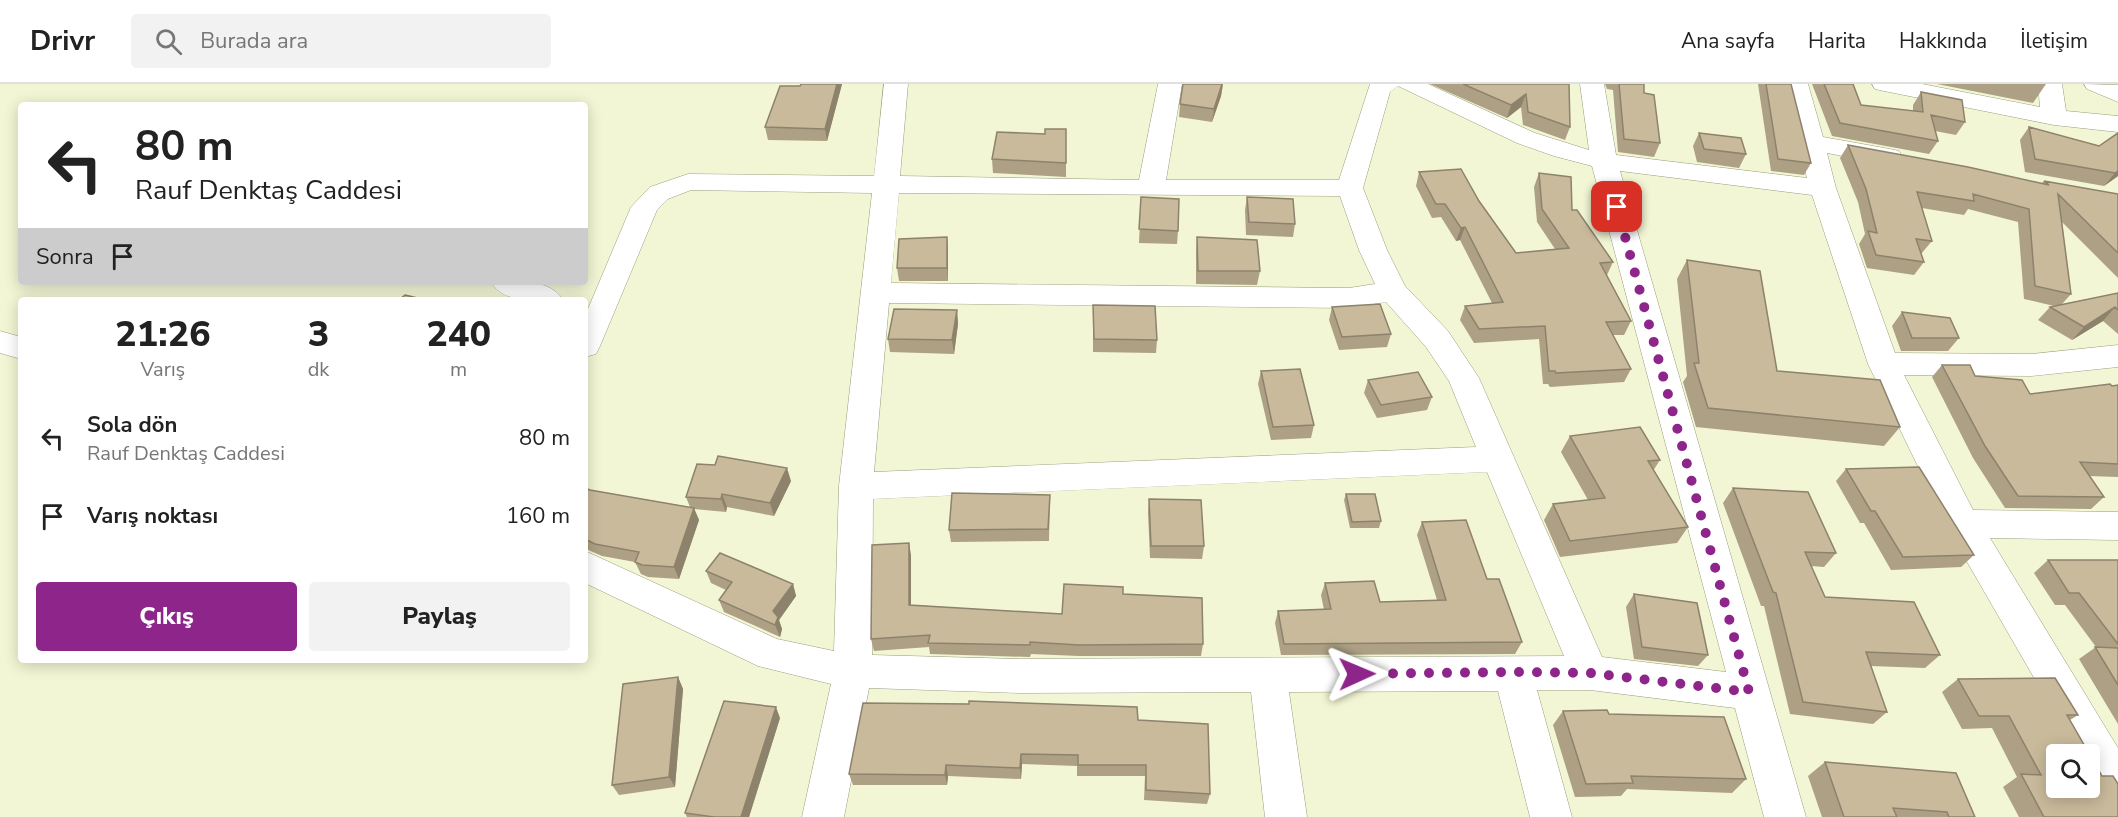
<!DOCTYPE html>
<html lang="tr">
<head>
<meta charset="utf-8">
<style>
  body { margin:0; font-family:"Nunito Sans",sans-serif; background:#f2f2f2; color:#222; height:100vh; display:flex; flex-direction:column; font-size:22px; white-space:nowrap }
  * { box-sizing:border-box; margin:0 }
  p { font-size:20px; color:#767676 }
  .icon { flex:none; width:33px; height:33px; fill:none; stroke:currentColor; stroke-width:2; stroke-linecap:round; stroke-linejoin:round }
  .map { position:relative; flex:1; overflow:hidden }
  .panel { position:absolute; left:18px; top:213px; width:570px; height:366px; display:flex; flex-direction:column; background:#fff; border-radius:6px; box-shadow:0 3px 15px #0003 }
  .panel>* { flex:none }
  .guide { position:absolute; left:18px; top:18px; width:570px; height:183px; border-radius:6px; box-shadow:0 3px 15px #0003; background:#fff; color:#222; overflow:hidden }
  .fabs { position:absolute; left:2046px; top:660px; display:grid; gap:12px }
  .fabs a { display:grid; place-items:center; width:54px; height:54px; border-radius:6px; background:#fff; box-shadow:0 3px 15px #0003; font-size:30px }
  .pin { position:absolute; display:grid; place-items:center; width:51px; height:51px; color:#fff; margin:-26px; border-radius:12px; box-shadow:0 3px 9px #0006 }
  .me { position:absolute; width:66px; margin:-33px; rotate:89deg; stroke-linejoin:round; filter:drop-shadow(0 0 4px #0008) }
  .turn { display:flex; align-items:center; gap:21px; height:126px; padding:0 18px; font-size:27px }
  .turn .icon { width:78px; height:78px; stroke-width:2.5 }
  .turn b { display:block; font-size:42px; line-height:51px }
  .then { display:flex; align-items:center; height:57px; padding:0 18px; background:#0003; gap:12px; font-size:22px }
  .eta { display:flex; justify-content:space-evenly; align-items:center; height:102px; text-align:center }
  .eta b { font-size:36px; font-weight:800; line-height:42px }
  .action { display:flex; gap:12px; margin-top:auto; padding:12px 18px }
  .action a { flex:1; height:69px; border-radius:6px; background:#8e258a; color:#fff; font-size:24px; font-weight:800; line-height:69px; text-align:center }
  .action a+a { background:#f2f2f2; color:#222 }
  ul { padding:0; list-style:none }
  li { display:flex; align-items:center; gap:18px; height:78px; padding:0 18px }
  li div { flex:1 }
  li b { display:block; font-size:22px }
  li em { font-style:normal }
  header { display:flex; align-items:center; gap:36px; box-sizing:border-box; height:84px; padding:0 30px; background:#fff; border-bottom:2px solid #e0e0e0 }
  header strong { font-size:28px }
  nav { display:flex; gap:33px; margin-inline-start:auto; font-size:21px }
  .search { width:420px; height:54px; background:#f2f2f2; display:flex; align-items:center; gap:15px; box-sizing:border-box; padding:0 21px; border-radius:6px; color:#767676; font-size:22px }
  .map>svg:first-child { display:block }
  .lines { fill:none; stroke-linecap:round; stroke-linejoin:round }
  .minor-casing { stroke:#989d7d; stroke-width:1 }
  .minor { fill:#fff; fill-rule:evenodd }
  .wall { fill:#ada085 }
  .shaded-wall { fill:#8d826c }
  .building { fill:#c9ba9b; stroke:#8d826c; stroke-width:1.5; fill-rule:evenodd }
  .route { stroke:#8e258a; stroke-width:10; stroke-dasharray:0 18 }
</style>
</head>
<body>
<header>
<strong>Drivr</strong>
<div class="search"><svg class="icon" aria-label="search" viewBox="0 0 24 24"><circle cx="10" cy="10" r="6"/><path d="M15 15l6 6"/></svg>Burada ara</div>
<nav><a>Ana sayfa</a><a>Harita</a><a>Hakkında</a><a>İletişim</a></nav>
</header>
<div class="map">
<svg width="2118" height="733" viewBox="0 0 2118 733">
  <rect width="100%" height="100%" fill="#f2f6d4"/>
  <g class="lines">
    <g class="minor-casing">
      <path id="minor" d="M884,0H908L900,92L1139,96L1158,0H1182L1166,96H1339L1370,0H1428L1535,49L1589,66L1580,0H1604L1616,71L1807,94L1784,0H1808L1823,53L1890,65L1899,67L1903,73L1899,79L1890,81L1827,69L1836,104L1895,269L2031,270L2118,261V283L2031,292L1904,291L1973,426L2118,428V456L1990,454L2118,664V720C2094,711 2090,695 2090,670H2078L1951,450L1868,280L1812,111L1620,87L1806,733H1764L1735,624L1590,606H1537L1572,733H1530L1498,607L1289,608L1307,733H1265L1251,608L1020,609L869,604L844,733H802L831,600L758,582L585,499V467L777,555L834,567L839,402L872,109L691,106L668,115L657,126L600,262L596,270L585,273V232L631,123L650,103L688,90L874,92ZM1398,2L1517,59L1554,72L1592,82L1726,588L1602,573L1479,294L1448,247L1405,202L1387,166L1363,104L1390,8ZM899,109L1340,112L1359,166L1375,200L1349,204L891,199ZM1386,218L1426,263L1449,297L1476,363L874,388L889,219L1349,224ZM1487,388L1564,572L1020,575L872,571L873,415Z
        M1872,0H1922L2040,23L2038,0H2062L2066,27L2118,32V48L2054,41L1884,7L1875,5Z
        M2084,0L2118,1V18L2087,5Z
        M491,198C513,198 549,193 563,216C540,216 504,221 491,198Z
        M0,247L21,253V275L0,269Z"/>
    </g>
    <use href="#minor" class="minor"/>
  </g>
  <path class="wall" d="M801,0H842L827,57L768,56L765,43L800,2Z
    M1223,0L1221,12L1212,38L1179,33L1180,20Z
    M1430,0H1569L1570,43L1565,56L1523,41L1521,23L1507,34Z
    M1605,0H1644V9L1660,59L1654,73L1618,68L1613,6L1607,5Z
    M1758,0H1791L1811,79L1804,91L1771,87Z
    M1812,0H1853L1861,21L1913,27V21L1921,8L1965,38L1956,51L1935,47L1938,57L1929,70L1832,52Z
    M1937,0H2046L2033,19Z
    M2029,43L2099,62L2118,92L2104,102L2025,88L2020,56Z
    M1066,45V93L993,89L992,75L1045,50Z
    M1699,49L1746,70L1739,84L1697,78L1693,62Z
    M1848,61L2042,99L2044,97L2118,110V194L2062,138L2071,210L2062,220L2118,209V250L2103,237L2072,256L2038,236L2050,223L2054,222L2024,215L2018,138L1968,125L1964,131L1922,124L1932,157L1921,170L1924,178L1914,191L1867,184L1859,160L1865,150L1858,118L1840,74Z
    M1419,88L1479,117L1516,169L1555,165L1537,138L1534,103L1539,89L1572,126L1613,178L1607,191L1631,237L1624,251H1613L1631,285L1624,298L1550,303L1548,300H1543L1539,255L1474,259L1460,236L1465,222L1492,219L1460,156L1456,157L1441,133L1432,134L1416,102Z
    M1141,113L1178,147L1177,160L1139,159Z
    M1247,113L1295,140L1293,153L1246,151L1245,126Z
    M947,153L948,166V197H899L897,184Z
    M1197,153L1260,187L1257,201L1196,200V167Z
    M1687,176L1777,287L1900,343L1884,362L1696,343L1683,298L1687,292L1677,195Z
    M1093,221L1157,256L1156,269L1093,268Z
    M1332,223L1391,250L1387,263L1339,266L1329,236Z
    M957,226L958,240L954,270L890,268L888,255Z
    M1902,228L1959,254L1948,267H1901L1892,242Z
    M1942,281L2030,310L2118,301V393L2089,392L2104,413L2091,425L2005,424L1973,374L1932,293Z
    M1261,287L1314,341L1311,354L1271,356L1258,300Z
    M1368,296L1432,313L1427,326L1377,334L1364,309Z
    M1570,352L1660,376L1653,387L1688,443L1677,459L1560,473L1544,436L1553,420L1588,416L1561,368Z
    M1846,385L1974,471L1961,483L1891,486L1864,439H1860L1836,397Z
    M791,397L774,432L727,423L726,428L694,425L699,436L679,495L648,493L641,490L635,478L602,472L586,465L585,466V404L590,406L690,423L686,413Z
    M1733,404L1836,469L1824,483L1811,482L1825,513L1940,571L1925,584L1871,582L1887,628L1873,640L1790,630L1764,522H1761L1723,419Z
    M1346,410L1381,437L1379,444H1350L1344,416Z
    M1050,411L1049,457L951,458L949,446Z
    M1149,415L1204,462L1202,475L1150,474L1148,428Z
    M1422,438L1487,495L1522,558L1515,570L1281,571L1275,539L1278,527L1324,526L1321,511L1325,499L1380,518L1437,516L1417,451Z
    M911,471V521L1062,530L1123,510L1203,560L1201,572H1079L1031,570L1030,573L930,570L929,563L874,567L871,555Z
    M2048,476H2118V640L2079,575L2096,563L2065,521H2055L2034,489Z
    M706,487L793,500L796,512L779,536L782,545L780,553L724,528L719,516L726,506L711,499Z
    M1634,510L1708,571L1698,582L1634,575L1626,523Z
    M678,593L683,605L675,703L619,711L612,701Z
    M1958,595L2078,631L2070,636L2102,692L2118,733H2019L2003,703L2017,693L1992,644L1962,645L1942,608Z
    M1563,627L1609,630L1746,695L1732,709L1627,705L1621,712L1575,713L1553,641Z
    M780,634L749,733H687L685,729Z
    M1138,636L1210,710L1207,720L1144,716L1145,692H1077V682L1022,680L1021,695L948,692L947,701H853L849,690Z
    M1825,678L1975,733H1822L1808,692Z"/>
  <path class="shaded-wall" d="M837,0H842L827,57L825,45Z
    M1223,0L1221,12L1212,38L1214,25Z
    M1526,10L1521,23L1507,34L1511,21Z
    M2118,87V92L2104,102L2115,89Z
    M1465,143L1460,156L1456,157L1461,144Z
    M947,153L948,166V197L947,184Z
    M2115,223L2103,237L2072,256L2084,243Z
    M957,226L958,240L954,270L952,256Z
    M787,384L791,397L774,432L770,419Z
    M722,410L727,423L726,428L721,415Z
    M694,424L699,436L679,495L674,483Z
    M909,459L911,471V533L909,521Z
    M793,500L796,512L779,536L782,545L780,553L775,541L773,527Z
    M678,593L683,605L675,703L669,693Z
    M776,623L780,634L749,733H741Z
    M1021,670L1022,680L1021,695L1020,684Z
    M946,681L948,692L947,701L945,691Z"/>
  <path class="building" d="M801,0H837L825,45L765,43L780,2H800Z
    M1183,0H1222L1214,25L1180,20Z
    M1463,0H1569L1570,43L1528,28L1526,10L1511,21Z
    M1619,0H1644V9L1654,11L1660,59L1624,55Z
    M1766,0H1791L1811,79L1778,75Z
    M1824,0H1853L1861,21L1923,28L1921,8L1962,16L1965,38L1931,31L1938,57L1840,39Z
    M2029,43L2099,62L2118,49V87L2115,89L2035,75Z
    M1045,45H1066V79L992,75L997,48L1045,50Z
    M1699,49L1741,54L1746,70L1704,65Z
    M1848,61L1968,83L2049,101L2044,97L2118,110V169L2058,110L2071,210L2035,202L2029,125L1973,110L1974,117L1917,108L1932,157L1916,155L1924,178L1876,171L1868,147L1877,149L1866,105Z
    M1461,85L1479,117L1516,169L1569,164L1542,125L1539,89L1571,93L1572,126H1577L1613,178L1600,179L1631,237L1606,238L1631,285L1556,289L1555,287H1549L1545,242L1479,245L1465,222L1503,218L1465,143L1461,144L1445,120H1436L1419,88Z
    M1141,113L1179,115L1178,147L1139,145Z
    M1247,113L1293,115L1295,140L1249,138Z
    M947,153V184H897L899,155Z
    M1197,153L1257,156L1260,187H1198Z
    M1687,176L1760,187L1777,287L1880,296L1900,343L1708,324L1694,279H1699Z
    M2118,209V226L2115,223L2084,243L2050,223Z
    M405,211L426,216H399Z
    M1380,220L1391,250L1342,253L1332,223Z
    M1093,221L1155,222L1157,256L1094,255Z
    M894,225L957,226L952,256L888,255Z
    M1902,228L1950,234L1959,254H1912Z
    M1942,281H1970L1975,292L2022,296L2030,310L2110,300L2112,302L2118,301V380L2080,378L2104,413L2018,412L1985,362Z
    M1300,285L1314,341L1273,343L1261,287Z
    M1418,288L1432,313L1381,321L1368,296Z
    M1640,343L1660,376L1648,377L1688,443L1570,457L1553,420L1605,414L1570,352Z
    M718,372L787,384L770,419L722,410L721,415L686,413L697,380L715,381Z
    M1919,383L1974,471L1903,473L1875,427H1871L1846,385Z
    M585,404L590,406L694,424L674,483L642,481L635,478L639,468L595,460L585,455Z
    M1733,404L1808,408L1836,469L1805,468L1825,513L1914,518L1940,571L1866,568L1887,628L1803,618L1776,509L1773,508Z
    M952,409L1050,411L1048,445L949,446Z
    M1346,410H1375L1381,437L1352,438Z
    M1149,415L1201,416L1204,462H1151Z
    M1466,436L1487,495H1499L1522,558L1284,560L1278,527L1331,525L1325,499L1374,497L1380,518L1446,516L1422,438Z
    M909,459V521L1062,530L1064,500L1123,503V510L1202,514L1203,560L1079,561L1030,558V561L928,559L930,551L871,555L872,461Z
    M720,469L793,500L773,527L778,533L775,541L719,516L732,498L706,487Z
    M2048,476H2118V560L2079,509H2069Z
    M1634,510L1697,519L1708,571L1642,563Z
    M2095,563L2118,564V601Z
    M678,593L669,693L612,701L623,600Z
    M2055,594L2078,631H2067L2102,692H2113L2118,700V733H2044L2021,690L2041,691L2009,632H1979L1958,595ZM2056,670H2090V704H2056Z
    M724,617L776,623L741,733H714L685,729Z
    M969,617L1137,623L1138,636L1208,640L1210,710L1146,706V681H1078V671L1021,670L1020,684L946,681L945,691L849,690L863,619L969,620Z
    M1607,626L1609,630L1724,633L1746,695L1631,692L1633,699L1586,700L1563,627Z
    M1825,678L1956,689L1975,733H1949L1947,728L1893,724L1897,733H1844Z"/>
  <g class="lines">
    <path class="route" d="M1357,590L1513,588L1590,589L1749,608L1617,123"/>
  </g>
</svg>
<div class="fabs">
<a><svg class="icon" aria-label="search" viewBox="0 0 24 24"><circle cx="10" cy="10" r="6"/><path d="M15 15l6 6"/></svg></a>
</div>
<div class="pin" style="left:1617px;top:123px;background:#d93025"><svg class="icon" aria-label="arrive" viewBox="0 0 24 24"><path d="M6 21V4h12l-3 4 3 4H6"/></svg></div>
<svg class="me" style="left:1357px;top:590px" viewBox="-20 -20 40 40"><path d="M0-17L14 15 0 8-14 15z" fill="#8e258a" stroke="#fff" stroke-width="4"/></svg>
<div class="guide">
<div class="turn"><svg class="icon" aria-label="left" viewBox="0 0 24 24"><path d="M17 20v-9H6M10 6l-5 5 5 5"/></svg><div><b>80 m</b>Rauf Denktaş Caddesi</div></div>
<div class="then">Sonra<svg class="icon" aria-label="arrive" viewBox="0 0 24 24"><path d="M6 21V4h12l-3 4 3 4H6"/></svg></div>
</div>
<section class="panel">
<div class="eta">
<div><b>21:26</b><p>Varış</p></div>
<div><b>3</b><p>dk</p></div>
<div><b>240</b><p>m</p></div>
</div>
<ul>
<li><svg class="icon" aria-label="left" viewBox="0 0 24 24"><path d="M17 20v-9H6M10 6l-5 5 5 5"/></svg><div><b>Sola dön</b><p>Rauf Denktaş Caddesi</p></div><em>80 m</em></li>
<li><svg class="icon" aria-label="arrive" viewBox="0 0 24 24"><path d="M6 21V4h12l-3 4 3 4H6"/></svg><div><b>Varış noktası</b></div><em>160 m</em></li>
</ul>
<div class="action"><a>Çıkış</a><a>Paylaş</a></div>
</section>
</div>
</body>
</html>
